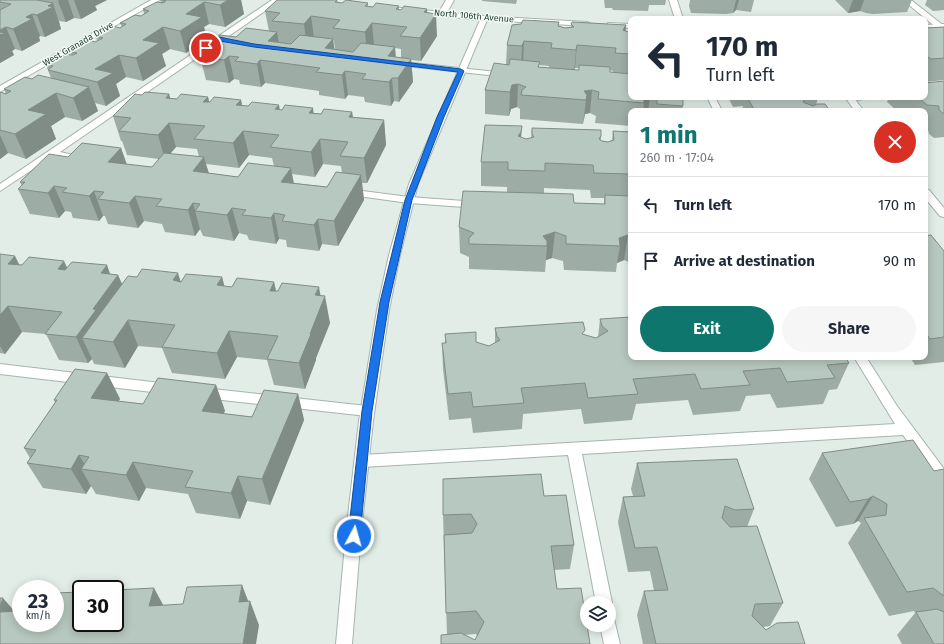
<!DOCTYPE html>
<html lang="en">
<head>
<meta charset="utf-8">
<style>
  body { margin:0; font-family:"Fira Sans",sans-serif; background:#f6f6f7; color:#1f2937; height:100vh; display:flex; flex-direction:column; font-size:15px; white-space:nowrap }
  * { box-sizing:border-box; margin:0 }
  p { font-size:13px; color:#747a83 }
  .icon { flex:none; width:22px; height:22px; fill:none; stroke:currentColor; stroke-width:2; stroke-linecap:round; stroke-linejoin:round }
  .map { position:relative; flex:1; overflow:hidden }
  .drawer { position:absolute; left:628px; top:108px; width:300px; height:252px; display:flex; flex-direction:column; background:#fff; border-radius:8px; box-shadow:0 2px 10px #0003 }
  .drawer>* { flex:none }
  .hud { position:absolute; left:628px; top:16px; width:300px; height:84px; border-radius:8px; box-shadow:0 2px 10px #0003; background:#fff; color:#1f2937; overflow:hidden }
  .controls { position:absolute; left:580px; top:596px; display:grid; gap:8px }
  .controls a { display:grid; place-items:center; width:36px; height:36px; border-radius:50%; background:#fff; box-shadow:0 2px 10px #0003; font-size:20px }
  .speed { position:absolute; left:12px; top:580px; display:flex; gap:8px; font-size:20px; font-weight:700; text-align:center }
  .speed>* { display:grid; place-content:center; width:52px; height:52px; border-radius:50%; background:#fff; box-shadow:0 2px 10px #0003; line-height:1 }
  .speed small { font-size:10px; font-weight:400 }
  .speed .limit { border:2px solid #111; border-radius:6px; background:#fff; color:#111 }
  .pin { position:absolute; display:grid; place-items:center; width:34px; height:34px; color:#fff; margin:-17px; border:2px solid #fff; border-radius:50%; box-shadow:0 1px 4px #0007 }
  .me { position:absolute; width:44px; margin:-22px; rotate:6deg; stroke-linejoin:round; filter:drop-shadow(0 0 3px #0008) }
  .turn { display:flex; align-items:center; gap:14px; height:84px; padding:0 12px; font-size:18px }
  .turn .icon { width:52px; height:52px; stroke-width:2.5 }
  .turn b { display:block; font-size:28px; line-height:34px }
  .round { display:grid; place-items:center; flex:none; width:42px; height:42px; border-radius:21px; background:#f6f6f7 }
  .head { display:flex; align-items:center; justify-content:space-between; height:68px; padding:0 12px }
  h1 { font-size:24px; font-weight:700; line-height:30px; color:#0f766e }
  .primary-button { display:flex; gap:8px; margin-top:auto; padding:8px 12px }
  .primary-button a { flex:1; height:46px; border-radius:24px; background:#0f766e; color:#fff; font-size:16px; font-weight:700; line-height:46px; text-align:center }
  .primary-button a+a { background:#f6f6f7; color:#1f2937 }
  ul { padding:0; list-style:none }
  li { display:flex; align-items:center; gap:12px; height:56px; padding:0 12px; border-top:1px solid #e0e1e3 }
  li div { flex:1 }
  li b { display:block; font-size:15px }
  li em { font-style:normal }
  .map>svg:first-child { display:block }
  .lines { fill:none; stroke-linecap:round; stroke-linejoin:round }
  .lane-casing { stroke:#a4b5ae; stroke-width:2 }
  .street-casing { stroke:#a4b5ae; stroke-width:2 }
  .lane { fill:#fff; fill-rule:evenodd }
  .street { fill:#fff; fill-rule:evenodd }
  .wall { fill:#9daca5; fill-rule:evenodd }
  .shaded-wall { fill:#808c86 }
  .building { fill:#b7c8c0; stroke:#808c86 }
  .route { fill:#1a73e8; stroke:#114b97 }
  .labels { text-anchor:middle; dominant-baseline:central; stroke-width:3; stroke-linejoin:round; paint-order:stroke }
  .far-street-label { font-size:9px; fill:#213f35; stroke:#f3f9f5 }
</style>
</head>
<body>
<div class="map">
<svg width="944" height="644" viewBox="0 0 944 644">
  <rect width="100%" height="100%" fill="#e2ede7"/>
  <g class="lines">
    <g class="lane-casing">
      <path id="lane" d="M272,0H281L60,152L87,158L89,160L87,162L84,163L53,156L0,191V184Z
        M446,0H454L445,16H439L438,14Z
        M669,0H677L683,19H675Z
        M903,0H911L944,26L940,28H937Z
        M394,61L506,73L510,75L506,77L397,65H394Z
        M707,97H715L722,111H714Z
        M846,97H865C862,101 852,101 847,100Z
        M347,189L409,197L478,202L483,205L478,208L409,203L343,194L342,192Z
        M854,357H866L897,406L944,469V486L939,484L903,435L582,454L612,603L609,609V603H596L568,455L362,467L357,465L355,461L357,457L362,455L895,424Z
        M0,364L169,384L174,386L176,389L174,392L169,394L0,374Z
        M204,388L367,406L372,407L374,411L372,415L367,416L204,398L199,397L197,393L199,389Z
        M609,617L614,619L620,644H604L600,625H609Z"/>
    </g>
    <g class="street-casing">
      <path id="street" d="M151,0H160L0,92V86Z
        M381,6L484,16L587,22L591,24L587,26L487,20L418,184L400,255L389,310L373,421L361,533L352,644H336L346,533L359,421L377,310L389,255L409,184L480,20L384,10H381Z
        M608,23L631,24V28L611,27H608Z
        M944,24V28L925,29V25Z
        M845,97H853L864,111H855Z
        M925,189L929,190L944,208V217L940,216L925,198Z"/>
    </g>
    <use href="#lane" class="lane"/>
    <use href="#street" class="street"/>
  </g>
  <path class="wall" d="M0,0H107L95,6L97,10L81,19L74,18L66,22L59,21L61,29L45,37L40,36L39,37L40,41L22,51L15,49L12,51L14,55L0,63Z
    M160,0H241L244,14L225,27L209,24L204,27L207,39L186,53L170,49L162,54L166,66L143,81L126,77L116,84L120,96L106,106L95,103L98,111L82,121L65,117L51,126L56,139L26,159L8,153L0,159V92L6,94L4,89L32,79L51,78L46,65L71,55L70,51L95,42L97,41L96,36L120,28L122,27L120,23L141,16L144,14L143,9L161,2Z
    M277,0H337L338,3H368V6L373,7L399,6V10L427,13L437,36L421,61L411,60L413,82L399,102L394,101L391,106L365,102L364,97L348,95L345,99L319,95V91L265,83L261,87L240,84L239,80L234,79L229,83L206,80L200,57L202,56L201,52L236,37L269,31L265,11ZM333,40L334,41L335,50H334ZM395,48L401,49V58L396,57Z
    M482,0H517L516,4L482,1Z
    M604,0H666L665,5H649L648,11L613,10L612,8H605Z
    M690,0H754L751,12L736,10L733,13L726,14L691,13L689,6Z
    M835,0H912L907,12L873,14L866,13L860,11L848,13Z
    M927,0H944V10L933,11L925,5Z
    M572,22L626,25V31L631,33V97H683V106L682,111H631V126L595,123L596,116L590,113L585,114L583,124L520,119V109L517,107L511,109L509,116L485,114V90L506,64L507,45L559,26L565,28L571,27ZM539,65L549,66V68L539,67ZM575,68H579V70H574ZM610,70L613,71V73L610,72Z
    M944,27V80L925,82V28Z
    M944,81V137L934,138L929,134L928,130H925V111H897L887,102L889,97H925Z
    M169,94L170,98L177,99L208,97L209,102L241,100L242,106L280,110L313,108V113L321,114L352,112L353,117L384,120L386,145L367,183H362L364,200L338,246L322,244L319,251L287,247L286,240L279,239L276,244L249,240L247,235L239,233L234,241L203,236L200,229L195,236L165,232L162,224L144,221L138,228L108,224L105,216H103L99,221L73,218L71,212L65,211L59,218L30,214L18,189L22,186L20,182L68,157L121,148L126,164L152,167L159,159L127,155L122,141H121L113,116L142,95ZM176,147L197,149L199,157L170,154ZM249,155L272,158L274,166L238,177L209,173L206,164L239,168ZM323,164L341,166L342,173L327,187L294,183L292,174L315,177Z
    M728,97H817L818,98L816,105L830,111H742L743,106L733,107Z
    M532,128L601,136V140L602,141L608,142L612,140L613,131L631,132V191H629L628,196H631V263L624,260L617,263L616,272L564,270L563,261L552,258L546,260L545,272L469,269V257L460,253L459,227L507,192V187L481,186V162L521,137L526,139L531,138ZM544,188L590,190L591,198H604V204L574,203L544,193Z
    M925,236L944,251V362L915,365L910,357H925Z
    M0,254L20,265L67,268L118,275L122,284L181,281L222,277L224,286L232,287L274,282L276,291L321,296L330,323L316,358V360L305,389L274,385L267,360L237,357L225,379L172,373L162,348L138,346L125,368L94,364L92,359L88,363L59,360L46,334L22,332L5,354L0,353Z
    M600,319L849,363L837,389L829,390L823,404L777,408L770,394L746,396L740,411L693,415L688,400L636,404L632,420L584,424L581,409L523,414L522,429L473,433L471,418L449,420L443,369L442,343H445V334L489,346L495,343V328L584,335L596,338L598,337Z
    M107,373L120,399L118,401L143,404L216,385L225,411L223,414L252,417L298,394L304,420L270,505L247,501L240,519L196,513L188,494L146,488L139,501L96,494L91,486L86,494L43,488L27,463L30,458L24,448L55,403L54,400Z
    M822,453L934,471L944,469V644H902L897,635L915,613L914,611L889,616L848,543L861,523L858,521L853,524L836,527L809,479Z
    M637,463L754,509L747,527L783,603L770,626L763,627L766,630L805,644H643L637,615L644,591H654L650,571L628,572L618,522L623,497L633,496L631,489Z
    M544,496L574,545L570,569L554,570L557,589L590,644H441L447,634L443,515ZM476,634L477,636L475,640L464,635Z"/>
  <path class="shaded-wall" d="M59,0H68L74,18L66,22L58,1Z
    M74,0H107L95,6L97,10L81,19Z
    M226,0H241L244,14L225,27L220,5Z
    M736,0H739L736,10L733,13Z
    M853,0H864L860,11L848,13Z
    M204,2L209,24L204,27L207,39L186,53L180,31L186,14Z
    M53,3L60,25V26L61,29L45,37L37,15L48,6Z
    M427,9L428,27L436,14L437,36L421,61L420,38L424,12Z
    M32,14L40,36L39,37L40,41L22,51L13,29L26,17Z
    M311,16L314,38L307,47L304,24Z
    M372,23L374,46L367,54L365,32Z
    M626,25L623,47V30Z
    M6,27L15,49L12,51L14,55L0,63V30Z
    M163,27L170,49L162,54L166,66L143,81L136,58L143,40Z
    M277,32L281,55L268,41Z
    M333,39L336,62L325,48Z
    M524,41L523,64L521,69L522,46Z
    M577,45L575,68L574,73L576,50Z
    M395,47L396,70L388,56Z
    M119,55L126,77L116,84L120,96L106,106L97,82L95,69Z
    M229,56L234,79L229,83L224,60Z
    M411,59L413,82L399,102L398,78Z
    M260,60L265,83L261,87L257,64Z
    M345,71L348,95L345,99L342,75Z
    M392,78L394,101L391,106L389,82Z
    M518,84L517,107L511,109L509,116L510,92L512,85Z
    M89,87L98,111L82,121L73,98Z
    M592,90L590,113L585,114L583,124L586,100L584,91Z
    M56,93L65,117L51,126L56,139L26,159L15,134L28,110Z
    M169,94L176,118L166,98Z
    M208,97L214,121L203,102Z
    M644,97H650L648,111H643L644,103Z
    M241,100L246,124L236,105Z
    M279,105L283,129L275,109Z
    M313,108L316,132L309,113Z
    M352,112L355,136L349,117Z
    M384,120L386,145L367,183L364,158Z
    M169,123L176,147L165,160L158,135Z
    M522,126L520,151L518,136Z
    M243,131L249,155L239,168L233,143Z
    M0,135L8,153L0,159Z
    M320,139L323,164L315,177L311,152Z
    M121,148L130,173L108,162Z
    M204,157L211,182L193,171Z
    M291,168L295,192L281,182Z
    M361,175L364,200L338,246L334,221Z
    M54,186L65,211L59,218L48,193Z
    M94,191L103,216L99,221L89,196Z
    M135,196L144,221L138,228L129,203Z
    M193,203L200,229L195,236L188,210Z
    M232,208L239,233L234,241L227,215Z
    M274,213L279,239L276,244L271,218Z
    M318,219L322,244L319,251L314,225Z
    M555,232L552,258L546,260L547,246L543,236Z
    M628,235L624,260L617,263L620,246L619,238Z
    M15,256L28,282L8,264Z
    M64,261L76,287L58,269Z
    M107,265L113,282L118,275L129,301L82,338L92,359L88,363L76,337L101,273Z
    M178,273L186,299L173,280Z
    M222,277L229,303L217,285Z
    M274,282L280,308L270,291Z
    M319,287L322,304L325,296L330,323L316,358V360L305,389L299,363L310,334L315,295Z
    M8,306L22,332L5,354L0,346V315Z
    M128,320L138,346L125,368L113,342Z
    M229,331L237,357L225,379L217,353Z
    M107,373L120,399L104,424L91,398Z
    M216,385L225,411L211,437L202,411Z
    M298,394L304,420L270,505L262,479Z
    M79,455L88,470L81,469L91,486L86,494L71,469Z
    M133,462L146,488L139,501L126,475Z
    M238,476L247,501L240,519L231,493Z
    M873,496L858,521L853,524L868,499Z
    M242,585L249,603L250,601L259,625L256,644H243L239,602Z
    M154,588L167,612L149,606Z
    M3,598L21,619L0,616V606Z"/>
  <path class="building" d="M0,0H37L53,3L48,6L53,7L37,15L32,14L26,17L32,19L13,29L6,27L0,30V10L11,4L0,2Z
    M162,0H228L220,5L204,2L186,14L202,17L180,31L163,27L143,40L159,43L136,58L119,55L95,69L113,73L97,82L48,70L53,66L46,65L65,54L73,55L77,53L70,51L89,40L95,42L103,38L96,36L113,26L120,28L126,24L120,23L135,15L141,16L149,11L143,9L157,2L163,3L166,1Z
    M277,0H337L335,2L342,3L346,0L368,3L365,6L373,7L376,3L399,6L396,9L401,10L404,6L427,9L424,12L436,14L420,38L400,36L407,27L372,23L365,32L333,28L340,20L311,16L304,24L272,21L280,13L265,11Z
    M523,20L559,22L558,26L565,28L574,27L571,24L572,22L626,25L623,30L631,33V54L615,53L616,48L577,45L576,50L551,48L552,43L524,41L522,46L507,45L512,25L521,24Z
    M944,27V58L931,59L925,55V28Z
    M246,28L277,32L268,41L291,44L300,35L333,39L325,48L353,52L361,43L395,47L388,56L411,59L398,78H392L389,82L362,79L366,74L345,71L342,75L316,72L320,68L260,60L257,64L235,61L239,57L229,56L224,60L200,57L205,53L201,52L220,35L236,37Z
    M0,32L5,33L0,35Z
    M510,59L540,62L538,67L579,70V65L610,67V72L631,74V97H644V103L598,99L599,92L592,90L584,91L587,95L586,100L521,95L522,90L526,87L518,84L512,85L510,92L485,90L494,63L509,65Z
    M38,75L89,87L73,98L56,93L28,110L46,114L15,134L0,130V92L6,94L11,91L4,89L25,77L32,79Z
    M944,81V114L939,110V106L927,105L918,97H925V83Z
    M145,92L169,94L166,98L177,99L181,94L208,97L203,102H210L214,97L241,100L236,105L248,106L252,102L279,105L275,109L282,110L285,105L313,108L309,113L321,114L324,109L352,112L349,117L384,120L364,158L340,156L348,142L320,139L311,152L270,147L279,135L243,131L233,143L194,139L205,126L169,123L158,135L119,131L131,118L113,116L135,94L142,95Z
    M657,97H683V106L657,104Z
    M747,97H817L818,98H805L803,102L813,106L817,104H825L830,111H755Z
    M485,125L522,126L521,132L518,136L526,139L534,137L532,134V128L601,130V136L599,139L602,141L608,142L614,140L613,131L631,132V166H630L631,174L594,173L593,165L545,163V171L508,170V162H481Z
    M82,143L121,148L108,162L152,167L164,153L204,157L193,171L238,177L248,163L291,168L281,182L327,187L336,172L361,175L334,221L318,219L314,225L282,221L285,215L274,213L271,218L242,215L246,210L232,208L227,215L195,211L200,204L193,203L188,210L156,206L162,199L135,196L129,203L98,199L104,192L94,191L89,196L62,192L67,188L54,186L48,193L18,189L25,182H20L49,154L68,157Z
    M463,191L573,194L574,203L605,204V195L631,196V236L628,235L619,238L620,246L566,244V236L555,232L543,236L547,241V246L469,244V238L474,233L459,227Z
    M931,235L944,251V337L930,339L925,332V236Z
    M0,254L15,256L8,264L22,265L29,257L64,261L58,269L65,270L72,262L107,265L101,273L118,275L93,309L96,310L76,337L45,334L62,312L8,306L0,315Z
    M142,269L178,273L173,280L181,282L186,274L222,277L217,285L232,287L237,278L274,282L270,291H278L282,283L319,287L315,295L325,296L310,334H311L299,363L267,359L278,336L229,331L217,353L162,347L175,325L128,320L113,342L82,338L128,276L137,277Z
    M631,317V357H845L849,363L827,365L835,378L787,382L780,368L743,371L750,385L701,389L695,374L633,379L638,394L588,398L585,383L521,388L524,403L473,407L471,392L448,394L442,343H446L445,334L476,332V342L489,346L500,340L497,336L495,328L583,322L585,330L582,334L596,338L608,331L602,326L600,319Z
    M75,369L107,373L91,398L143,404L158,378L216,385L202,411L252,417L264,390L298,394L262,479L238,476L231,493L185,487L193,471L133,462L126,475L81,469L89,457L79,455L71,469L27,463L36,450L24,448L57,400H54Z
    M913,440L934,471L944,469V596L933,588L907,592L864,518L886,515L887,504L873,496L868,499L850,502L822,453Z
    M737,459L754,509L735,510L725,506L722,518L730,527L757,526L783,603L755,604L752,616L766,630L777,623L798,622L805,644H656L644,591L668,590L657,547L635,548L623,497L645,496L637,463Z
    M541,474L544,496L566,495L574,545L551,546L557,589L581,588L590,644H441V635L461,633L475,640L484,622L476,611L446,613L444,535L472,533L477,524L471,514L443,515V479Z
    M242,585L239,602L250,601L243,644H0V612L21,611V623H55V593L81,592V623H115V590L154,588L149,606L183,604L187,587Z
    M0,598H3L0,606Z
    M937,609L944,612V644H934L916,612Z"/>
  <path class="route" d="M219,37L254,44L461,69L464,71L444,117L412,200L389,302L372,411L360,536L358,540L354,542L350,540L348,536L362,411L380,302L405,200L437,117L458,72L254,47L220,41L209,49H204V47Z"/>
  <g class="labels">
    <g class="far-street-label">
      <text transform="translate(474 16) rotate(5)">North 106th Avenue</text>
      <text transform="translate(78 44) rotate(-30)">West Granada Drive</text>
    </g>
  </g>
</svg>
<div class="controls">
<a><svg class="icon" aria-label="layers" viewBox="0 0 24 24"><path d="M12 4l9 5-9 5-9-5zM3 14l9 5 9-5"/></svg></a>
</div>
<div class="speed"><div>23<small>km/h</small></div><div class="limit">30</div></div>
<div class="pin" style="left:206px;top:48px;background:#d93025"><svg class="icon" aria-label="arrive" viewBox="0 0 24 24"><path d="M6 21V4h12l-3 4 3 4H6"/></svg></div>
<svg class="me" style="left:354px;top:536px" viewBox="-20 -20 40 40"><circle r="17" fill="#1a73e8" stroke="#fff" stroke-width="3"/><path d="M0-11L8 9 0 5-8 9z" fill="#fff"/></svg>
<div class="hud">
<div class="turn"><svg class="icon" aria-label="left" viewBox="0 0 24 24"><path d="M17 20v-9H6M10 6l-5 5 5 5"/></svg><div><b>170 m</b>Turn left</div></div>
</div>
<section class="drawer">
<div class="head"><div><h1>1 min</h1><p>260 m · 17:04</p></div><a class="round" style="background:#d93025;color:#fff"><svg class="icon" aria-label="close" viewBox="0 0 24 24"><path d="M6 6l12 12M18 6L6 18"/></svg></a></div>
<ul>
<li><svg class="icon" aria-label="left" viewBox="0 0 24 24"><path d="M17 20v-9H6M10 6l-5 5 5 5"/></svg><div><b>Turn left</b></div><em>170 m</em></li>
<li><svg class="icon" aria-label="arrive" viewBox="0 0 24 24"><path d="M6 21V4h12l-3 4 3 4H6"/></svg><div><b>Arrive at destination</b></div><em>90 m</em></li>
</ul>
<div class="primary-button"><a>Exit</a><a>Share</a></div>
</section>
</div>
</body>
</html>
